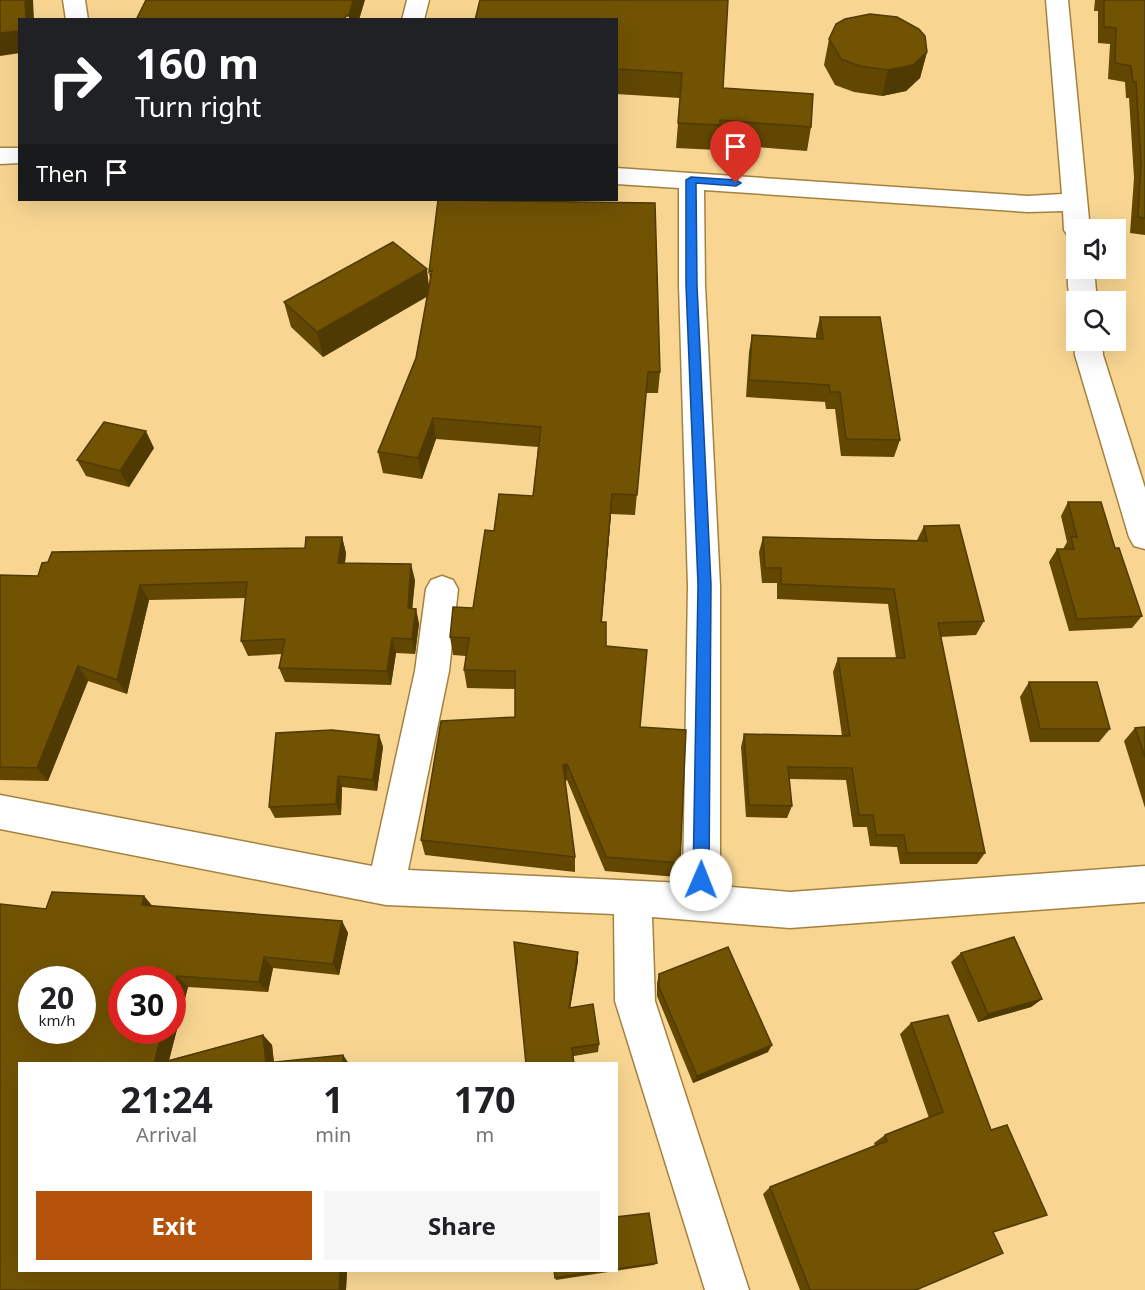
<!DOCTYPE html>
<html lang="en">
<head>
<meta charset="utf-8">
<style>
  body { margin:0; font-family:"Noto Sans",sans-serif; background:#f6f6f6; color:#202124; height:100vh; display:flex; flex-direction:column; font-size:22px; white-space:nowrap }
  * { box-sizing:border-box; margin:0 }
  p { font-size:20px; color:#757577 }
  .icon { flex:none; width:33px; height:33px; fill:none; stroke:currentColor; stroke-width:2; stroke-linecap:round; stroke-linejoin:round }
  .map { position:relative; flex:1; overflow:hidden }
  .sheet { position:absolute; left:18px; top:1062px; width:600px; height:210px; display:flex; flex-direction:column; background:#fff; border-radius:0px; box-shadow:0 6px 24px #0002 }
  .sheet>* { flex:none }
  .hud { position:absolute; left:18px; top:18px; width:600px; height:183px; border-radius:0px; box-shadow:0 6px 24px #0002; background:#202124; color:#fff; overflow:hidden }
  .tools { position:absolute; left:1066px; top:219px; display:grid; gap:12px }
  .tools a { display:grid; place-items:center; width:60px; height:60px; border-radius:0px; background:#fff; box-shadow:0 6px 24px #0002; font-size:30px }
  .speed { position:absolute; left:18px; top:966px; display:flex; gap:12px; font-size:30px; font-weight:700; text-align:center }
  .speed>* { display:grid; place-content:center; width:78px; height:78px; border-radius:50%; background:#fff; box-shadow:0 6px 24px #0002; line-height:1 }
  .speed small { font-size:15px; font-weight:400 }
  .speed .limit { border:9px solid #d22; background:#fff; color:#111 }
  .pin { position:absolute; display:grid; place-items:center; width:51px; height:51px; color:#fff; margin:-62px -26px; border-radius:50% 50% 50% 0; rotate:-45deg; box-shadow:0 0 6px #0007 }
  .pin .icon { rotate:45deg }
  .me { position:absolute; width:66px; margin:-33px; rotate:1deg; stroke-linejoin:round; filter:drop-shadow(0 0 4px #0008) }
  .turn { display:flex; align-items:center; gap:21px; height:126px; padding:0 18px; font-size:27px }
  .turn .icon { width:78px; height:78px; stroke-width:2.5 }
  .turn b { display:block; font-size:42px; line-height:51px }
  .then { display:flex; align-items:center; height:57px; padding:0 18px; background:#0003; gap:12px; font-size:22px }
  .eta { display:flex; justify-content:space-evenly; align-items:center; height:102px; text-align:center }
  .eta b { font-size:36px; font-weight:700; line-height:42px }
  .button { display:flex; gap:12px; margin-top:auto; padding:12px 18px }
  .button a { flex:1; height:69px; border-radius:0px; background:#b45309; color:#fff; font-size:24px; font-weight:700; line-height:69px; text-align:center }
  .button a+a { background:#f6f6f6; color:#202124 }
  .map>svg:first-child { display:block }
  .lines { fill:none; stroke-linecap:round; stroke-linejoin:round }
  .street-casing { stroke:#a38240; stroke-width:3 }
  .street { fill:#fff; fill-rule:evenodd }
  .wall { fill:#624703; fill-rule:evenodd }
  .shaded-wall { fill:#503a03 }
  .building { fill:#725304; stroke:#503a03; stroke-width:1.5; fill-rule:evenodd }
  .route { fill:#1a73e8; stroke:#114b97; stroke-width:1.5 }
</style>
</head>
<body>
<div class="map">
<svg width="1145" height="1290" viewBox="0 0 1145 1290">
  <rect width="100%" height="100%" fill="#f8d692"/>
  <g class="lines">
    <g class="street-casing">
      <path id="street" d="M63,0H85L88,20H66Z
        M407,0H429L424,20H402Z
        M1046,0H1068L1090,230H1077V238L1068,236L1064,230L1063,211L1028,212L704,190L705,285L720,586V886L790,892L1145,866V902L790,928L652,917L655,1001L749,1290H705L615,1001L614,914L386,905L0,829V795L372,866L415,671L426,589L431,580L442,576L453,580L458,589L449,671L408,870L683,883L688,586L679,285V188L616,184V168L1028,196L1062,194Z
        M0,148H20V163L0,164Z
        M1077,260V268H1094L1097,302H1077V309C1067,301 1065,273 1072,262Z
        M1077,335V340H1102L1103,355L1145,488V549L1134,546L1129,537L1075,355L1074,340Z"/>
    </g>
    <use href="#street" class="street"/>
  </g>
  <path class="wall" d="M480,0H728L723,88L813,94L811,127L807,151L718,144L717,150L676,148L680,98L616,94V20H475Z
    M1095,0H1145V235L1130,233L1134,178L1129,98H1126L1125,82L1108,79L1110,44L1098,43V11H1094Z
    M829,39L927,52L920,78L906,91L882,96L854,92L835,85L824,65Z
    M429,272L660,372L658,393H646L635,515L611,514L602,622L606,646L640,727L680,863L677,877L605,871L567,780L565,781L575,857V872L425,855L421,840L515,717V689L467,688L464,670L466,656L453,655L450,637L473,608L494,531L533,496L538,447L436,439L422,479L383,473L378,452L416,358L427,296L323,357L291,327L284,302L429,287L430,280Z
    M820,317L900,440L894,457L841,456L835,409H826L825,402L746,397L749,352L752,335L816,339V334Z
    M154,448L129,487L86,476L77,460Z
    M1068,502L1115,548L1142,616L1132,628L1069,631L1049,562L1057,549H1063L1067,542L1061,516Z
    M924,526L984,621L976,635L940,637L985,853L977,864H900L897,847L870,846L867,827H853L846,780L789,779L792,806L787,818L746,817L741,747L744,734L842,736L833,672L838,658H896L888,604L777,599V583H762L759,552L763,537L917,540Z
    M342,537L346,553L345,563L415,580L412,608L416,609L419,624L415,654L396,653L391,685L285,682L279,668L282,654L248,656L241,641L246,598L149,600L127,694L88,681L48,781L0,780V575L38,576L305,548Z
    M1029,682L1110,729L1099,742H1030L1020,697Z
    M1145,727V808L1124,741L1135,728Z
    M379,735L383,747L377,791L342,787L341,815L275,818L269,807Z
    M52,892L144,896L152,906L342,921L348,933L339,975L273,968L268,992L188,987L169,1060L263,1035L272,1045L274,1062L343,1055L349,1064H20V1270H347L346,1290H0V904L46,909ZM32,980H82V1030H32ZM122,980H172V1030H122Z
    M578,952V961L570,1007L599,1044L598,1052L526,1064Z
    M961,953L1042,999L1031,1007L978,1022L951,962Z
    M659,974L768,1052L693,1083L657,996V983Z
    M911,1023L993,1232L916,1290H800L763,1194L770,1187L875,1146L874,1143L885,1135L929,1118L900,1034Z
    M616,1217L657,1263L654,1265L556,1280L554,1270H616Z"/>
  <path class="shaded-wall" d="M25,0H33L34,20H26Z
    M353,0H365L359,20H349V16Z
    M20,31V53L0,56V33Z
    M927,52L920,78L906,91L882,96L888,70Z
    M427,269L430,295L323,357L317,332Z
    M433,418L436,439L422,479L418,458Z
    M146,431L154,448L129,487L120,471Z
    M612,494L611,514L600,640L601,622Z
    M342,537L346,553L343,579L338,563Z
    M411,564L415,580L411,623L408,608Z
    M140,585L149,600L127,694L117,680Z
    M416,609L419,624L415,654L412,639Z
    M392,638L396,653L391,685L387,671Z
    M78,666L88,681L48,781L37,768Z
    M379,735L383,747L377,791L373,780Z
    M567,764V780L563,781V765Z
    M338,776L342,787L341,815L336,804Z
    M144,896L155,909L142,905Z
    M342,921L348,933L339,975L333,964Z
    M578,952V961L569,1016V1008Z
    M264,957L273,968L268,992L259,982Z
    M177,976L188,987L168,1064H154L163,1030H172V994Z
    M1042,999L1031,1007L978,1022L988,1014Z
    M263,1035L272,1045L274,1064H266Z
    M772,1045L768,1052L693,1083L697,1076Z
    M343,1055L349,1064H343Z
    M340,1270H347L346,1290H339Z"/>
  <path class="building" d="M0,0H25L26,20H20V31L0,33Z
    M146,0H353L349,16H346L344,20H136Z
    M480,0H728L723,88L813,94L811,127L720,120V125L678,123L682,73L616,69V20H475Z
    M1104,0H1145V218L1138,217L1141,162L1136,82H1133L1131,66L1115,63L1116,28L1104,27Z
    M870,14L897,17L919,29L925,36L927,52L913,65L888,70L860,66L841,59L829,39L836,24L845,19Z
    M438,200L655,203L660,372H648L637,495L612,494L601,622H606V646L647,650L640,727L686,730L680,863L606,857L567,764L563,765L575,857L421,840L441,721L515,717V671L464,670L469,638L450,637L453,607L473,608L485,530L494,531L499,494L533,496L541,427L433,418L418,458L378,452L416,358L432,270L429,272Z
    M393,242L427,269L317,332L284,302Z
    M820,317H880L900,440L846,439L840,392H830L829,385L749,380L752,335L823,339Z
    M104,422L146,431L120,471L77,460Z
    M1068,502H1101L1115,548H1119L1142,616L1077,619L1057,549H1074L1071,537H1077Z
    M959,525L984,621L938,623L985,853H907L904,835H876L873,815H859L852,768L788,767L792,806L749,805L744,734L850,736L838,658H905L894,589L781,584V568H765L763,537L927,541L924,526Z
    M306,537H342L338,563L411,564L408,608L416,609L412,639L392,638L387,671L279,668L285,639L241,641L247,582L140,585L117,680L78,666L37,768L0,767V575L38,576L42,563L48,562L52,552L305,548Z
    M1029,682H1097L1110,729H1040Z
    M1145,727V757L1135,728Z
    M332,730L379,735L373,780L338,776L336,804L269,807L276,733Z
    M52,892L144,896L142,905L342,921L333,964L264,957L259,982L177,976L172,994V980H122V1030H163L154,1064H20V1270H340L339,1290H0V904L46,909ZM32,980H82V1030H32Z
    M1014,937L1042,999L988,1014L961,953Z
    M514,942L578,952L569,1008L593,1004L599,1044L572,1048L574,1064H526Z
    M728,947L772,1045L697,1076L659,987V974Z
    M948,1015L991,1130L1007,1125L1047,1215L993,1232L1003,1253L916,1290H810L770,1187L887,1141L885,1135L943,1112L911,1023Z
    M263,1035L266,1063L343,1055V1064H157Z
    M649,1213L657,1263L616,1269V1217Z
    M554,1270H605L555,1278Z"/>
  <path class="route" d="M691,177L736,180L741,183L736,186L696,183L697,285L711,585L709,880L706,885L701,887L696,885L693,880L698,585L686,285V180Z"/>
</svg>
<div class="tools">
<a><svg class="icon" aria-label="sound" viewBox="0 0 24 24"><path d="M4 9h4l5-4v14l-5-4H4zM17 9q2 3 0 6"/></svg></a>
<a><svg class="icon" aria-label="search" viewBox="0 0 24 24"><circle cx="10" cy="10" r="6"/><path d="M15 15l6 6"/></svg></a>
</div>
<div class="speed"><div>20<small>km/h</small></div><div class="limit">30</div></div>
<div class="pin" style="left:736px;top:183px;background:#d93025"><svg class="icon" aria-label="arrive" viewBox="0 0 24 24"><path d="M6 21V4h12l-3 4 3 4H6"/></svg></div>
<svg class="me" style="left:701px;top:880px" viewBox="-20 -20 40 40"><circle r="19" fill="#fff"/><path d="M0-13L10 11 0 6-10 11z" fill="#1a73e8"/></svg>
<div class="hud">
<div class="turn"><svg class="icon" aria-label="right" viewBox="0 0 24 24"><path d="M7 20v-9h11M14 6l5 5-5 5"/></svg><div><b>160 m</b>Turn right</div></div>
<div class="then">Then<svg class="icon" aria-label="arrive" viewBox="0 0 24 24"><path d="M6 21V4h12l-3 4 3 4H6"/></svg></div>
</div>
<section class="sheet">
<div class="eta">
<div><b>21:24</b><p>Arrival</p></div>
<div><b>1</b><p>min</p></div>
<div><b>170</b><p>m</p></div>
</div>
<div class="button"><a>Exit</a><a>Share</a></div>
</section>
</div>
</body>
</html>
